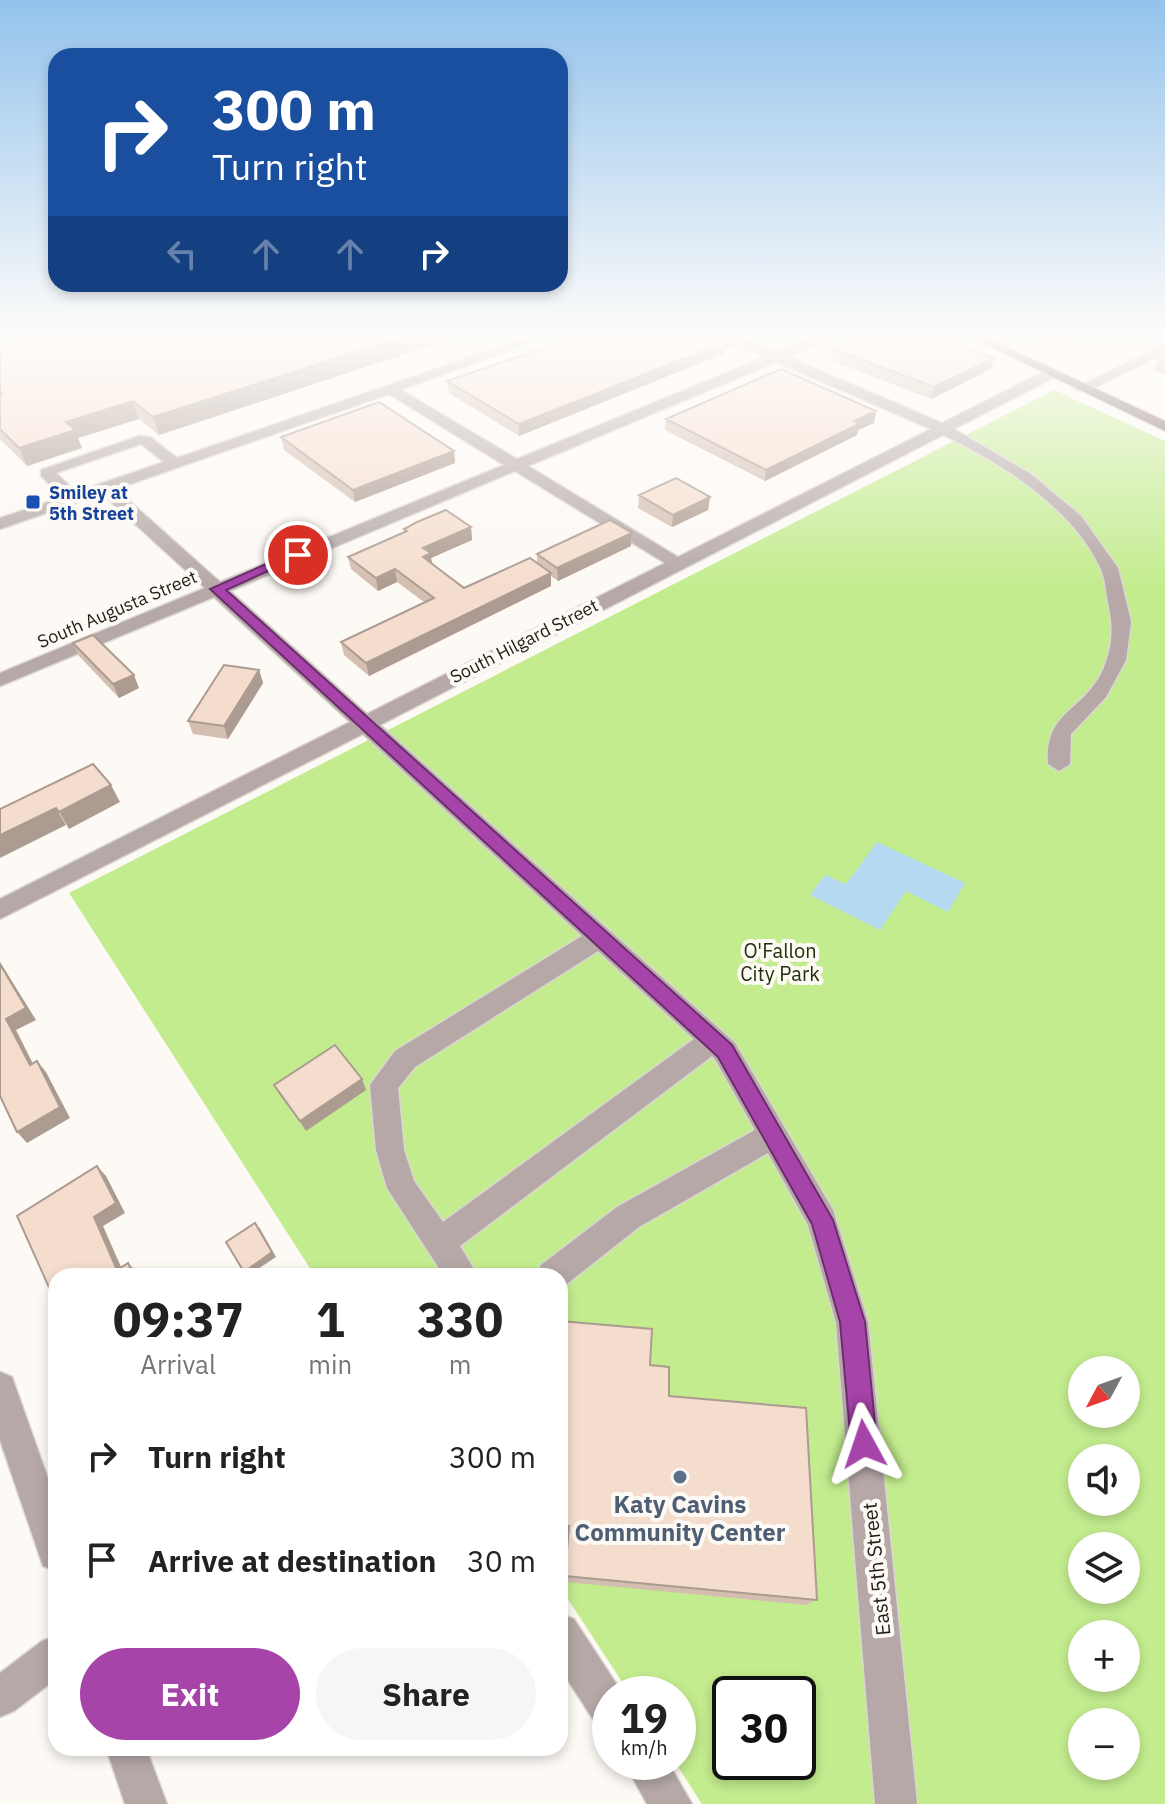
<!DOCTYPE html>
<html lang="en">
<head>
<meta charset="utf-8">
<style>
  body { margin:0; font-family:"IBM Plex Sans",sans-serif; background:#f6f6f6; color:#222; height:100vh; display:flex; flex-direction:column; font-size:30px; white-space:nowrap }
  * { box-sizing:border-box; margin:0 }
  p { font-size:26px; color:#767676 }
  .icon { flex:none; width:44px; height:44px; fill:none; stroke:currentColor; stroke-width:2; stroke-linecap:round; stroke-linejoin:round }
  .map { position:relative; flex:1; overflow:hidden }
  .panel { position:absolute; left:48px; top:1268px; width:520px; height:488px; display:flex; flex-direction:column; background:#fff; border-radius:24px; box-shadow:0 4px 12px #0003 }
  .panel>* { flex:none }
  .top-card { position:absolute; left:48px; top:48px; width:520px; height:244px; border-radius:24px; box-shadow:0 4px 12px #0003; background:#1a4fa0; color:#fff; overflow:hidden }
  .needle { width:52px; rotate:229deg }
  .controls { position:absolute; left:1068px; top:1356px; display:grid; gap:16px }
  .controls a { display:grid; place-items:center; width:72px; height:72px; border-radius:50%; background:#fff; box-shadow:0 4px 12px #0003; font-size:40px }
  .speed { position:absolute; left:592px; top:1676px; display:flex; gap:16px; font-size:40px; font-weight:700; text-align:center }
  .speed>* { display:grid; place-content:center; width:104px; height:104px; border-radius:50%; background:#fff; box-shadow:0 4px 12px #0003; line-height:1 }
  .speed small { font-size:20px; font-weight:400 }
  .speed .limit { border:4px solid #111; border-radius:12px; background:#fff; color:#111 }
  .pin { position:absolute; display:grid; place-items:center; width:68px; height:68px; color:#fff; margin:-34px; border:4px solid #fff; border-radius:50%; box-shadow:0 2px 8px #0007 }
  .me { position:absolute; width:88px; margin:-44px; rotate:355deg; stroke-linejoin:round; filter:drop-shadow(0 0 6px #0008) }
  .turn { display:flex; align-items:center; gap:28px; height:168px; padding:0 32px; font-size:36px }
  .turn .icon { width:104px; height:104px; stroke-width:2.5 }
  .turn b { display:block; font-size:56px; line-height:68px }
  .lanes { display:flex; align-items:center; height:76px; padding:0 32px; background:#0003; justify-content:center; gap:40px; direction:ltr }
  .lanes .off { opacity:.35 }
  .eta { display:flex; justify-content:space-evenly; align-items:center; height:136px; text-align:center }
  .eta b { font-size:48px; font-weight:700; line-height:56px }
  .button { display:flex; gap:16px; margin-top:auto; padding:16px 32px }
  .button a { flex:1; height:92px; border-radius:48px; background:#a744aa; color:#fff; font-size:32px; font-weight:700; line-height:92px; text-align:center }
  .button a+a { background:#f6f6f6; color:#222 }
  ul { padding:0; list-style:none }
  li { display:flex; align-items:center; gap:24px; height:104px; padding:0 32px }
  li div { flex:1 }
  li b { display:block; font-size:30px }
  li em { font-style:normal }
  .map>svg:first-child { display:block }
  .green { fill:#c3ec8e; fill-rule:evenodd }
  .water { fill:#b4d9f1 }
  .lines { fill:none; stroke-linecap:round; stroke-linejoin:round }
  .minor-casing { stroke:#dad6d1; stroke-width:3 }
  .major-casing { stroke:#dad6d1; stroke-width:3 }
  .minor { fill:#b5a8a7; fill-rule:evenodd }
  .major { fill:#7c6564; fill-rule:evenodd }
  .wall { fill:#d3beb0 }
  .shaded-wall { fill:#ac9b90 }
  .building { fill:#f5ddcd; stroke:#ac9b90; stroke-width:2 }
  .route { fill:#a744aa; stroke:#6d2c6e; stroke-width:2 }
  .transit-dot { fill:#1a4fb4; stroke:#fdf9f5; stroke-width:3 }
  .service-dot { fill:#5c6f8a; stroke:#fdf9f5; stroke-width:3 }
  .labels { text-anchor:middle; dominant-baseline:central; stroke-width:8; stroke-linejoin:round; paint-order:stroke }
  .far-transit-label { font-size:18px; font-weight:bold; fill:#164399; stroke:#fdf9f5; text-anchor:start }
  .far-street-label { font-size:18px; fill:#231d15; stroke:#fdf9f5 }
  .park-label { font-size:20px; fill:#22310a; stroke:#fdf9f5 }
  .street-label { font-size:20px; fill:#231d15; stroke:#fdf9f5 }
  .near-service-label { font-size:24px; font-weight:bold; fill:#4e5e75; stroke:#fdf9f5 }
</style>
</head>
<body>
<div class="map">
<svg width="1165" height="1804" viewBox="0 0 1165 1804">
  <rect width="100%" height="100%" fill="#fdf9f5"/>
  <path class="green" d="M1054,390L1165,441V1804H702L675,1762H678V1694H630L560,1587V1276H315L69,893ZM1082,1370H1126V1414H1082ZM1082,1458H1126V1502H1082ZM1082,1546H1126V1590H1082ZM1082,1634H1126V1678H1082ZM730,1694H798V1762H730ZM1082,1722H1126V1766H1082Z"/>
  <path class="water" d="M877,842L965,883L948,912L906,891L880,930L810,895L825,875L846,884Z"/>
  <g class="lines">
    <g class="minor-casing">
      <path id="minor" d="M531,336H548L401,390L517,459L765,357L720,336H736L776,352L816,336H832L788,357L942,423L1045,371H1055V377L954,429L1031,474L1081,516L1118,568L1131,622L1126,660L1106,697L1071,734L1070,764L1059,771L1048,764C1045,712 1080,713 1101,674C1113,650 1114,627 1108,602C1106,591 1105,577 1100,567C1071,506 1001,463 943,435L380,725L735,1043L833,1210L868,1322L917,1804H875L836,1322L808,1225L768,1153L639,1227L563,1287L560,1288V1276H536L541,1265L617,1207L755,1130L715,1059L712,1056L460,1246L478,1276H444L387,1188L376,1150L370,1085L395,1051L582,936L363,734L0,919V899L350,722L214,597L0,686V673L205,588L102,494L0,529V518L63,497L41,476V470L139,436L150,437L177,458ZM776,362L931,429L678,557L528,466ZM389,394L504,465L220,582L116,489ZM141,444L164,462L76,492L56,473ZM515,471L665,563L367,714L230,591ZM598,951L694,1039L443,1222L414,1181L404,1150L398,1088L415,1067Z
        M1165,344V353L1086,392L1074,389Z
        M0,1372L12,1377L56,1501V1571L43,1566L0,1440Z
        M560,1614L574,1619L623,1694H610V1730L596,1724L560,1668Z
        M56,1636V1679L14,1711L0,1717V1673L42,1641Z
        M106,1748H146L167,1804H125Z
        M624,1762H668L692,1804H647Z"/>
    </g>
    <g class="major-casing">
      <path id="major" d="M968,336H983L1165,421V431Z"/>
    </g>
    <use href="#minor" class="minor"/>
    <use href="#major" class="major"/>
  </g>
  <path class="wall" d="M459,336L159,435L139,419L78,438L82,448L27,466L0,439V346Z
    M1045,336H1081L1064,344Z
    M735,346L725,350V353L519,436L449,393L447,381Z
    M834,349L991,369L931,399L832,361Z
    M1165,351V375L1153,371L1160,353Z
    M876,411L874,423L858,430L857,435L765,481L665,430L666,419Z
    M281,437L454,451L455,463L355,502L284,450Z
    M639,495L710,497L708,510L672,527L638,508Z
    M471,527L472,540L431,558L432,564L464,588L537,564V554L632,533L631,546L558,581L551,576V586L369,676L344,655L341,642L424,602L397,582L378,591L351,569L348,557L405,532L404,529Z
    M73,643L139,688L119,698L79,656Z
    M259,670L263,683L228,739L193,734L188,721Z
    M362,1079L366,1090L306,1131L280,1096L274,1085Z
    M560,1321L650,1365L669,1396L817,1600L806,1605L566,1582L565,1576L568,1534L560,1533Z"/>
  <path class="shaded-wall" d="M406,336H459L159,435L153,417Z
    M734,336H736L735,346L725,350V353L519,436V424Z
    M1067,336H1081L1064,344Z
    M994,358L991,369L931,399L934,387Z
    M133,401L139,419L78,438L82,448L27,466L19,448L66,422Z
    M876,411L874,423L858,430L857,435L765,481L766,470L854,421Z
    M454,451L455,463L355,502L353,490Z
    M710,497L708,510L672,527L673,515Z
    M471,527L472,540L431,558L433,566L425,570L423,548Z
    M632,533L631,546L558,581L557,568Z
    M395,569L397,582L378,591L376,578Z
    M551,573V586L369,676L366,663Z
    M259,670L263,683L228,739L224,726Z
    M134,675L139,688L119,698L113,684Z
    M111,785L120,802L69,829L59,812Z
    M56,808L66,825L0,858V835Z
    M0,962L36,1020L16,1030L39,1076L30,1065L6,1019Z
    M37,1061L46,1072L70,1118L27,1143L17,1132Z
    M362,1079L366,1090L306,1131L300,1121Z
    M97,1166L106,1176L125,1213L103,1226L125,1276L117,1270L94,1217Z
    M259,1227L276,1257L247,1276L244,1272Z
    M128,1263L137,1272L139,1276H134Z"/>
  <path class="building" d="M36,336H406L153,417L133,401L66,422L75,430L19,448L0,429V394H2L0,392V346Z
    M579,336H734L722,340L726,342L519,424L447,381Z
    M865,336H940L994,358L934,387L834,349Z
    M781,369L876,411L854,421L859,424L766,470L666,419Z
    M379,402L454,451L353,490L281,437Z
    M676,478L710,497L673,515L639,495Z
    M446,510L471,527L423,548L431,553L423,557L464,588L530,558L551,573L366,663L341,642L434,598L395,569L376,578L348,557L407,531L404,529L417,522Z
    M610,520L632,533L557,568L537,554Z
    M93,635L134,675L113,684L73,643Z
    M224,665L259,670L224,726L188,721Z
    M93,764L111,785L59,812L56,808L0,835V809Z
    M0,964L26,1008L6,1019L30,1065L37,1061L60,1107L17,1132L0,1096Z
    M335,1045L362,1079L300,1121L274,1085Z
    M97,1166L116,1203L94,1217L117,1270L128,1263L134,1276H56V1303L17,1216Z
    M255,1223L272,1252L244,1272L226,1242Z
    M560,1321L652,1329L650,1365L669,1367V1396L806,1408L817,1600L565,1576L569,1526L560,1525Z"/>
  <linearGradient id="sky" x2="0" y2="1"><stop stop-color="#93c3ec"/><stop offset="0.57" stop-color="#fefcfa"/><stop offset="1" stop-color="#fefcfa" stop-opacity="0"/></linearGradient>
  <rect width="1165" height="588" fill="url(#sky)"/>
  <path class="route" d="M293,552L304,555L226,590L732,1045L833,1220L865,1322L877,1444L873,1453L864,1457L855,1453L851,1444L840,1322L812,1224L718,1057L210,589Z"/>
  <rect class="transit-dot" x="25" y="494" width="16" height="16" rx="4"/>
  <circle class="service-dot" cx="680" cy="1477" r="8"/>
  <g class="labels">
    <g class="far-transit-label">
      <text x="49" y="492">Smiley at<tspan x="49" dy="21">5th Street</tspan></text>
    </g>
    <g class="far-street-label">
      <text transform="translate(117 609) rotate(-23)">South Augusta Street</text>
      <text transform="translate(524 641) rotate(-27)">South Hilgard Street</text>
    </g>
    <g class="park-label">
      <text x="780" y="950">O'Fallon<tspan x="780" dy="23">City Park</tspan></text>
    </g>
    <g class="street-label">
      <text transform="translate(876 1569) rotate(-96)">East 5th Street</text>
    </g>
    <g class="near-service-label">
      <text x="680" y="1504">Katy Cavins<tspan x="680" dy="28">Community Center</tspan></text>
    </g>
  </g>
</svg>
<div class="controls">
<a><svg class="needle" viewBox="-14 -14 28 28"><path d="M0-13l5 13h-10z" fill="#e53935"/><path d="M0 13l5-13h-10z" fill="#767676"/></svg></a>
<a><svg class="icon" aria-label="sound" viewBox="0 0 24 24"><path d="M4 9h4l5-4v14l-5-4H4zM17 9q2 3 0 6"/></svg></a>
<a><svg class="icon" aria-label="layers" viewBox="0 0 24 24"><path d="M12 4l9 5-9 5-9-5zM3 14l9 5 9-5"/></svg></a>
<a>+</a>
<a>−</a>
</div>
<div class="speed"><div>19<small>km/h</small></div><div class="limit">30</div></div>
<div class="pin" style="left:298px;top:555px;background:#d93025"><svg class="icon" aria-label="arrive" viewBox="0 0 24 24"><path d="M6 21V4h12l-3 4 3 4H6"/></svg></div>
<svg class="me" style="left:864px;top:1444px" viewBox="-20 -20 40 40"><path d="M0-17L14 15 0 8-14 15z" fill="#a744aa" stroke="#fff" stroke-width="4"/></svg>
<div class="top-card">
<div class="turn"><svg class="icon" aria-label="right" viewBox="0 0 24 24"><path d="M7 20v-9h11M14 6l5 5-5 5"/></svg><div><b>300 m</b>Turn right</div></div>
<div class="lanes"><svg class="icon off" aria-label="left" viewBox="0 0 24 24"><path d="M17 20v-9H6M10 6l-5 5 5 5"/></svg><svg class="icon off" aria-label="ahead" viewBox="0 0 24 24"><path d="M12 20V5M6 11l6-6 6 6"/></svg><svg class="icon off" aria-label="ahead" viewBox="0 0 24 24"><path d="M12 20V5M6 11l6-6 6 6"/></svg><svg class="icon" aria-label="right" viewBox="0 0 24 24"><path d="M7 20v-9h11M14 6l5 5-5 5"/></svg></div>
</div>
<section class="panel">
<div class="eta">
<div><b>09:37</b><p>Arrival</p></div>
<div><b>1</b><p>min</p></div>
<div><b>330</b><p>m</p></div>
</div>
<ul>
<li><svg class="icon" aria-label="right" viewBox="0 0 24 24"><path d="M7 20v-9h11M14 6l5 5-5 5"/></svg><div><b>Turn right</b></div><em>300 m</em></li>
<li><svg class="icon" aria-label="arrive" viewBox="0 0 24 24"><path d="M6 21V4h12l-3 4 3 4H6"/></svg><div><b>Arrive at destination</b></div><em>30 m</em></li>
</ul>
<div class="button"><a>Exit</a><a>Share</a></div>
</section>
</div>
</body>
</html>
